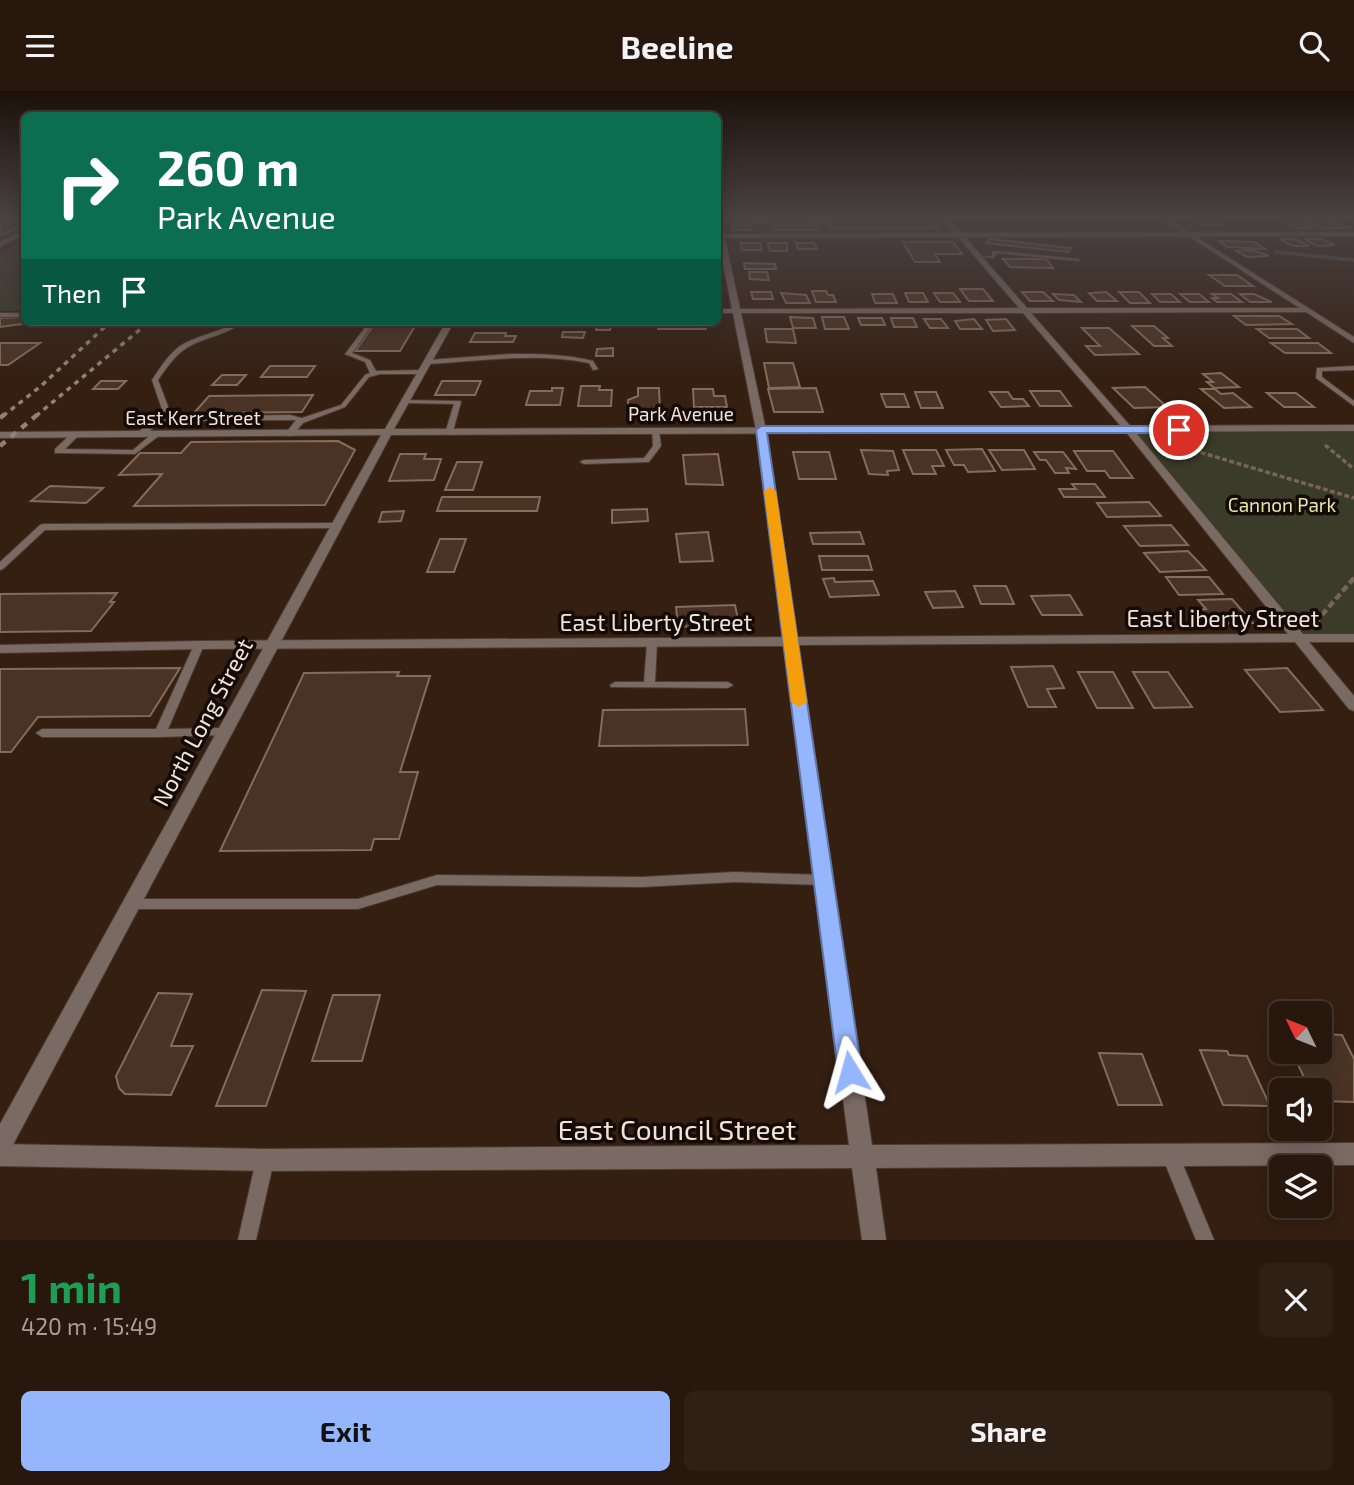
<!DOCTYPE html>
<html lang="en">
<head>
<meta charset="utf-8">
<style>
  body { margin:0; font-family:"Exo 2",sans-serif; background:#2f2016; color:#f1f3f6; height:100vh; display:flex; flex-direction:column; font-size:26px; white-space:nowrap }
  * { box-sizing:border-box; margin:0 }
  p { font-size:23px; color:#a49f9d }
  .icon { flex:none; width:38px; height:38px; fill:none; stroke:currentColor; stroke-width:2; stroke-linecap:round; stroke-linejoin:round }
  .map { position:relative; height:1149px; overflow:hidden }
  .panel { display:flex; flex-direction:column; background:#27170d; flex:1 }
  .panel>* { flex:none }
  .hud { position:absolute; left:21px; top:21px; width:700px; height:214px; border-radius:10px; box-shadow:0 4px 18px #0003,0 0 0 2px #43362e; background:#0b6e4f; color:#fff; overflow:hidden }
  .needle { width:46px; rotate:313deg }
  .buttons { position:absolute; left:1269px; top:910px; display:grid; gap:14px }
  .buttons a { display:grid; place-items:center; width:63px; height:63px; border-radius:10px; background:#27170d; box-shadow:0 4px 18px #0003,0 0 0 2px #43362e; font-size:35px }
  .pin { position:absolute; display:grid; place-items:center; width:60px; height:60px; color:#fff; margin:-30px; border:4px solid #fff; border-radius:50%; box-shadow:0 2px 7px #0007 }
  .me { position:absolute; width:77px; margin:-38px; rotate:352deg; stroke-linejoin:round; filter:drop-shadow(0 0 5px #0008) }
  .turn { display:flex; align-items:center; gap:24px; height:147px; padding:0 21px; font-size:32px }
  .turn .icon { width:91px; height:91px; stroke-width:2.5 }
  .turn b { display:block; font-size:49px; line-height:60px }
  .then { display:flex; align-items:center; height:66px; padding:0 21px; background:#0003; gap:14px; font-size:26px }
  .round { display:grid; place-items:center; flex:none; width:74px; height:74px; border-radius:10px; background:#2f2016 }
  .head { display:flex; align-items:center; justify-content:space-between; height:119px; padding:0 21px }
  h1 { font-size:42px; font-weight:700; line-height:52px; color:#1e9e55 }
  .button { display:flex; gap:14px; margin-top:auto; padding:14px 21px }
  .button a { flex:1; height:80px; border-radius:10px; background:#95b6fd; color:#111; font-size:28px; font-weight:700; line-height:80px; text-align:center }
  .button a+a { background:#2f2016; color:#f1f3f6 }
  header { display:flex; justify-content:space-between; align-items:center; height:91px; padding:0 21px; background:#27170d; font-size:32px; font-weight:700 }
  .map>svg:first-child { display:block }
  .green { fill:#3a3b28 }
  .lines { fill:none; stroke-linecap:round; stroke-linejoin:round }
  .stream { stroke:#4a5454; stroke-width:3.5 }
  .building { fill:#4a3325; stroke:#846b5a; stroke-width:2 }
  .service-casing { stroke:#4f3a2d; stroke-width:2 }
  .minor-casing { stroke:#4f3a2d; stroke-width:2 }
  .tertiary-casing { stroke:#4f3a2d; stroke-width:2 }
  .path-far1 { stroke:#776458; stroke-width:3.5; stroke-dasharray:5 2.5; stroke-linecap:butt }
  .path { stroke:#776458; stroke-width:4.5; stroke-dasharray:7 3.5; stroke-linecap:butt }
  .service { fill:#7a6a64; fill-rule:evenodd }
  .minor { fill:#7a6a64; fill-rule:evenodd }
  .tertiary { fill:#7a6a64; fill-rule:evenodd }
  .rail-far1 { stroke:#928075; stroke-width:3.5; stroke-dasharray:5 5; stroke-linecap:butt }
  .rail { stroke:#928075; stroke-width:4.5; stroke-dasharray:7 7; stroke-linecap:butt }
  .route { fill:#95b6fd; stroke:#6176a4; stroke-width:2 }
  .slow { fill:#f59e0b }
  .labels { text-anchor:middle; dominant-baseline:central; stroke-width:7; stroke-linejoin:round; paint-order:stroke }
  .far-street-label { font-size:19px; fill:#f2e3da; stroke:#150b06 }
  .far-park-label { font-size:19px; fill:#e3e7aa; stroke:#150b06 }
  .street-label { font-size:23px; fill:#f2e3da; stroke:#150b06 }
  .near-street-label { font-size:28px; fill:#f2e3da; stroke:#150b06 }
</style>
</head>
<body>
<header><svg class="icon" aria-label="menu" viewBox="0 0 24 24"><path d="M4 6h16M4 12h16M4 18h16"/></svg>Beeline<svg class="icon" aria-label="search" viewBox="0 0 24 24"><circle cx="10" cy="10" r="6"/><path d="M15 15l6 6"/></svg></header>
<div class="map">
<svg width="1354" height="1149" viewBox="0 0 1354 1149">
  <rect width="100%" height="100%" fill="#341f11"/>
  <path class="green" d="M20,151H24V220H0V162Z
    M1354,337V547L1299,548L1129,339Z"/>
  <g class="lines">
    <path class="stream" d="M1276,161L1354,169"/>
  </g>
  <path class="building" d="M731,128H930L938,137H831L828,131L816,132L820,139H774L772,133L756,132H750L752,139H733Z
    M1192,128L1217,129L1224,133H1198Z
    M1280,128H1296L1314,137H1297Z
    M1308,129H1323L1351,137H1323Z
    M0,131H24V134L0,145Z
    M990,148L1071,157L1068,161L986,152Z
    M1280,148H1296L1309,155H1293Z
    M1304,148H1321L1335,154L1317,155Z
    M1219,150L1254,151L1265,158L1227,156Z
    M903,151H953L962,163H935L940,171H915Z
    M741,152H760L762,159H742Z
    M768,152H787V160H770Z
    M796,152H814L817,158H798Z
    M1249,159L1262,162L1269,165L1247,166L1236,160Z
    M1003,168H1046L1053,177L1010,176Z
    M744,172L775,173L776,178H745Z
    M749,181H767L769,189L750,188Z
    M1209,184H1237L1253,195H1225Z
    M960,198H983L993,210H969Z
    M812,200H826L828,204H833L836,211H816Z
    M751,201H771L773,208H753Z
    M1022,201H1043L1053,210H1030Z
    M1106,201L1117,210H1097L1089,202Z
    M1119,201H1139L1150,212H1130Z
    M781,202L806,204L810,212H786Z
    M905,202H923L928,211H909Z
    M934,202H953L960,211H940Z
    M872,203H893L897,212H875Z
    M1053,203L1074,204L1081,211L1059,209Z
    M1152,203H1171L1180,211H1160Z
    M1180,203H1199L1209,211H1190Z
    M1212,203H1231L1242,211H1217L1212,207H1218Z
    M1240,203H1254L1272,211H1250Z
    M1234,225H1279L1292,233L1246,234Z
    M24,226V231H37L0,236V227Z
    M790,226L813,227L816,237H793Z
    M822,226H844L849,238H825Z
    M858,227H882L885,234H861Z
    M891,227H913L917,236H894Z
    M924,228H941L948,237H930Z
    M974,228L982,238H960L955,230Z
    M1006,228L1015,239L993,240L986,229Z
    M598,231H621L612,233L610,239H596Z
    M659,231H714L707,232L706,238H658Z
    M373,235H415L400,260H355Z
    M1132,235H1154L1168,247H1163L1172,255H1154Z
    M1082,237H1109L1139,263L1095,264L1086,255H1100Z
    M765,238H793L796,252L767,251Z
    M1257,238H1297L1309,247H1269Z
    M563,241H585L583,247L562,246Z
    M475,242H506L505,245H516L513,251H470Z
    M0,252H40L8,274H0Z
    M1271,252H1318L1331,262H1285Z
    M613,257V265H596L597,258Z
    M764,272H793L800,296L769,297Z
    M270,275H315L307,286H261Z
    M1221,282L1239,296L1214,297L1207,291H1213L1203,283Z
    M222,284H246L237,294H212Z
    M101,290H126L118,298H93Z
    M442,290H481L475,304H435Z
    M581,295H600L599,299H612L611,315H578Z
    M1145,296L1167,316L1134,317L1113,297Z
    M552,297H563L560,314H526L530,300H552Z
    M638,297H659L660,319H628V309L638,305Z
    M816,297L823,321H774L768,298Z
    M693,298H713L714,305H725L727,316H694Z
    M1201,298H1215L1221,303L1233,302L1251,316L1224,317Z
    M1030,300H1060L1071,315H1040Z
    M915,301H936L943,317H921Z
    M990,301H1008L1013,308H1023L1029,315L1001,316Z
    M1267,302H1296L1314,316H1284Z
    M881,303H904L909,316H886Z
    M313,304L302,321L194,322L209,305Z
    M338,350L355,359L325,414L134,415L162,383L119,384L140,362H181L191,351Z
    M982,358L995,380L968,381L964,374H954L946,359Z
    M861,359L893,360L899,379L887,380L888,384L869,383Z
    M903,359H936L944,375H932L936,383H913Z
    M989,359H1024L1035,378L1002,379Z
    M1074,360H1113L1133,387H1110L1105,380H1087Z
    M793,361H829L836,388H799Z
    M1034,361H1063L1076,378L1066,377L1069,382H1055L1046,369H1040Z
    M400,363H426L424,368H441L434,389L389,390Z
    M718,363L723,394L686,393L683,364Z
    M457,371H482L473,399H445Z
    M1072,393H1095L1105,406H1064L1059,398H1076Z
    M50,395L103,397L86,412L31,410Z
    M442,406H540L537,420H437Z
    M1149,411L1161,425L1107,426L1097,412Z
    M647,418L648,430L612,432V419Z
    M404,420L401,430L379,431L382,421Z
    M1171,434L1188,454L1140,455L1124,435Z
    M708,441L713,470L680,471L676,443Z
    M860,441L864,453H813L810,442Z
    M440,448H466L454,481H427Z
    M1188,460L1206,479L1160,481L1144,462Z
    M819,465H868L872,479H822Z
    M1166,486H1209L1223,503L1179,504Z
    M834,487L835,491L873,490L879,504L830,506L823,488Z
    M974,495H1006L1014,513H981Z
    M955,500L963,516L933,517L925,501Z
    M117,502L110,511H114L91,540L0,541V503Z
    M1070,504L1082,524H1042L1031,505Z
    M1232,508L1253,532L1201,533L1189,519L1206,518L1198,509Z
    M735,514L739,533L678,536L676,516Z
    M1053,575L1064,597L1047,598L1056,616H1028L1011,576Z
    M180,577L150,625L38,626L11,661H0V578Z
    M1287,577L1323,619L1280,621L1245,579Z
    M399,581L397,585H430L400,681H418L399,748H374L371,759L220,760L304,582Z
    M1078,581H1113L1133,617H1097Z
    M1133,581H1168L1192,616L1154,617Z
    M745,618L748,654L599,655L603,619Z
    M262,899L306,900L266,1015H216Z
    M158,902L192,903L171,955H193L171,1004L125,1003L119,997L116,985Z
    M333,904H380L362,970H312Z
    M1320,943L1342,944L1354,968V1011L1320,1010V999H1310L1292,961H1320Z
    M1200,959L1227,960L1229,964L1247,965L1270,1015L1223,1014Z
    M1099,962L1142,963L1162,1014H1118Z"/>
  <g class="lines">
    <g class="service-casing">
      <path id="service" d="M997,160L1078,168L1080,169L1078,170L997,162L994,167L977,166L992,165V161Z
        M236,231H243C227,244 205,246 188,256C175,264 166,277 158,289L172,326L290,324L302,327L341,314L365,284L370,282L365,271L345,263L367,234L372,231H379L371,236L352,262L370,269L376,280L422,279L425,281L422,283H380L369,286L345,316L303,332L292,345H289L285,343L296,329L169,330L159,332L143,346H137V342L154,328L165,327L152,289C160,277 168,264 180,255C197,244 219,242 236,231Z
        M511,263C539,263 566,263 593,270L598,278L593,279L589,272C536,261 481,270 428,273L425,271L428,269Z
        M1354,275V279L1322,280V286L1354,310V315L1316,287L1317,277Z
        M403,309L460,310L461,311L452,344L445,342L454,313L405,312L402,310Z
        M652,337L659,339L661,355L649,371L584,373L580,371L584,369L644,367L653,355Z
        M72,342L79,344L65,358L133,359L153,342L160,344L135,363L55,362V358Z
        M335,432L339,435L338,437L45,439L3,478L0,479V471L40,434L43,433Z
        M652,549L657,552L655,591H728L733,594L728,597L611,596L610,594L615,591H644L647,552Z
        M199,551L204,554L168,638L222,637L226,638L228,641L226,644L160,646H42L36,642L42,638H156L194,554Z
        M735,781L824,784L829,785L831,789L829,793L824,794L735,791L642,796L437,794L358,818H134L129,817L127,813L129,809L134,808H358L437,784L642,786Z
        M1171,1057L1177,1059L1214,1149H1196L1162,1065L1165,1059Z
        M265,1060L271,1063L274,1069L256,1149H238L256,1069L259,1063Z"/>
    </g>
    <g class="minor-casing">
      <path id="minor" d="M718,128L721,130L724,143L955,142L943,128H949L962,142L1354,141V145L965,146L1027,217H1308V221H1305L1031,222L1132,337L1303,543H1354V551H1309L1354,605V620L1349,618L1295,551L798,554L872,1054L1354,1052V1074L876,1077L886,1149H862L852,1077L265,1080L0,1075V1053L265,1058L849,1054L784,555L199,558L0,562V554L199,550L783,546L756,339L733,222H718V218H732L718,147ZM958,146L1019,217L740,218L725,147ZM741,222H1023L1126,341L1288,543L797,546L766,339Z
        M24,139V143L0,156V151Z
        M0,222H24V226H0Z"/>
    </g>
    <g class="tertiary-casing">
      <path id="tertiary" d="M1162,128H1168L1354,246V252Z
        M446,231H454L394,338L1354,334V340L391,344L8,1063L0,1066V1033L381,344L0,347V341L385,338Z"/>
    </g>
    <path class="path-far1" d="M1325,354L1354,378
      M1179,355L1354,407"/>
    <path class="path" d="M1315,532L1354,487"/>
    <use href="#service" class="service"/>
    <use href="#minor" class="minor"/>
    <use href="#tertiary" class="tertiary"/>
    <path class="rail-far1" d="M3,325L41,295L110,231
      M36,325L149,231"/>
    <path class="rail" d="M0,327L5,323
      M0,355L38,323"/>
  </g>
  <linearGradient id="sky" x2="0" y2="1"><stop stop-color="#1d1109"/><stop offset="0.44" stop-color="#4a4243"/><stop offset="1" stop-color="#4a4243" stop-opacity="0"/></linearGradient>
  <rect width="1354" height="288" fill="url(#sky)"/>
  <path class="route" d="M761,335H1179L1185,339L1179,342H767L862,981L859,988L850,992L842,988L838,981L756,339Z"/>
  <path class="slow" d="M770,396L776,400L807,611L799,616L791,611L764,400Z"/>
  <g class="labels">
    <g class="far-street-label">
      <text x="681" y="322">Park Avenue</text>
      <text x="193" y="326">East Kerr Street</text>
    </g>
    <g class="far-park-label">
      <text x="1282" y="413">Cannon Park</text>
    </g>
    <g class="street-label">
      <text x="1223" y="527">East Liberty Street</text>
      <text x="656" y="531">East Liberty Street</text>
      <text transform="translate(202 631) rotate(-62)">North Long Street</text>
    </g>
    <g class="near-street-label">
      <text x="677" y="1038">East Council Street</text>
    </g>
  </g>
</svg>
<div class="buttons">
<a><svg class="needle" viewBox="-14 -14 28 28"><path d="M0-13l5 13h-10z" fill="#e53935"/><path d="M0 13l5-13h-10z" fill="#a49f9d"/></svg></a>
<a><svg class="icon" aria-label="sound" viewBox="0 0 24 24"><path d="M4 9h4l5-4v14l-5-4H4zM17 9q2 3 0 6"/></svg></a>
<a><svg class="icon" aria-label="layers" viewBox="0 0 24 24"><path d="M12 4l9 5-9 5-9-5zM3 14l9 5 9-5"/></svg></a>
</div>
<div class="pin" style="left:1179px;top:339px;background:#d93025"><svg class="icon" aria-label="arrive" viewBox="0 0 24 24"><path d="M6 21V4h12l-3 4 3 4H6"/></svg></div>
<svg class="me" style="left:850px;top:981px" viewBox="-20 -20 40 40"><path d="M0-17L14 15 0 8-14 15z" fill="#95b6fd" stroke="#fff" stroke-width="4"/></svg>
<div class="hud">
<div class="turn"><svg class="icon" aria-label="right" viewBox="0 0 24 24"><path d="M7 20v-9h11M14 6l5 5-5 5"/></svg><div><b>260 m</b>Park Avenue</div></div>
<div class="then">Then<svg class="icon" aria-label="arrive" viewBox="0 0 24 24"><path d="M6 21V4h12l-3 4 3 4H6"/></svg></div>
</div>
</div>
<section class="panel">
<div class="head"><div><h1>1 min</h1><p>420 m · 15:49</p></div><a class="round"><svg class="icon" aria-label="close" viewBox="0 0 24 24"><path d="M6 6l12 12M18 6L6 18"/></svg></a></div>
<div class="button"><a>Exit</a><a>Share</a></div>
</section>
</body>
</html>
